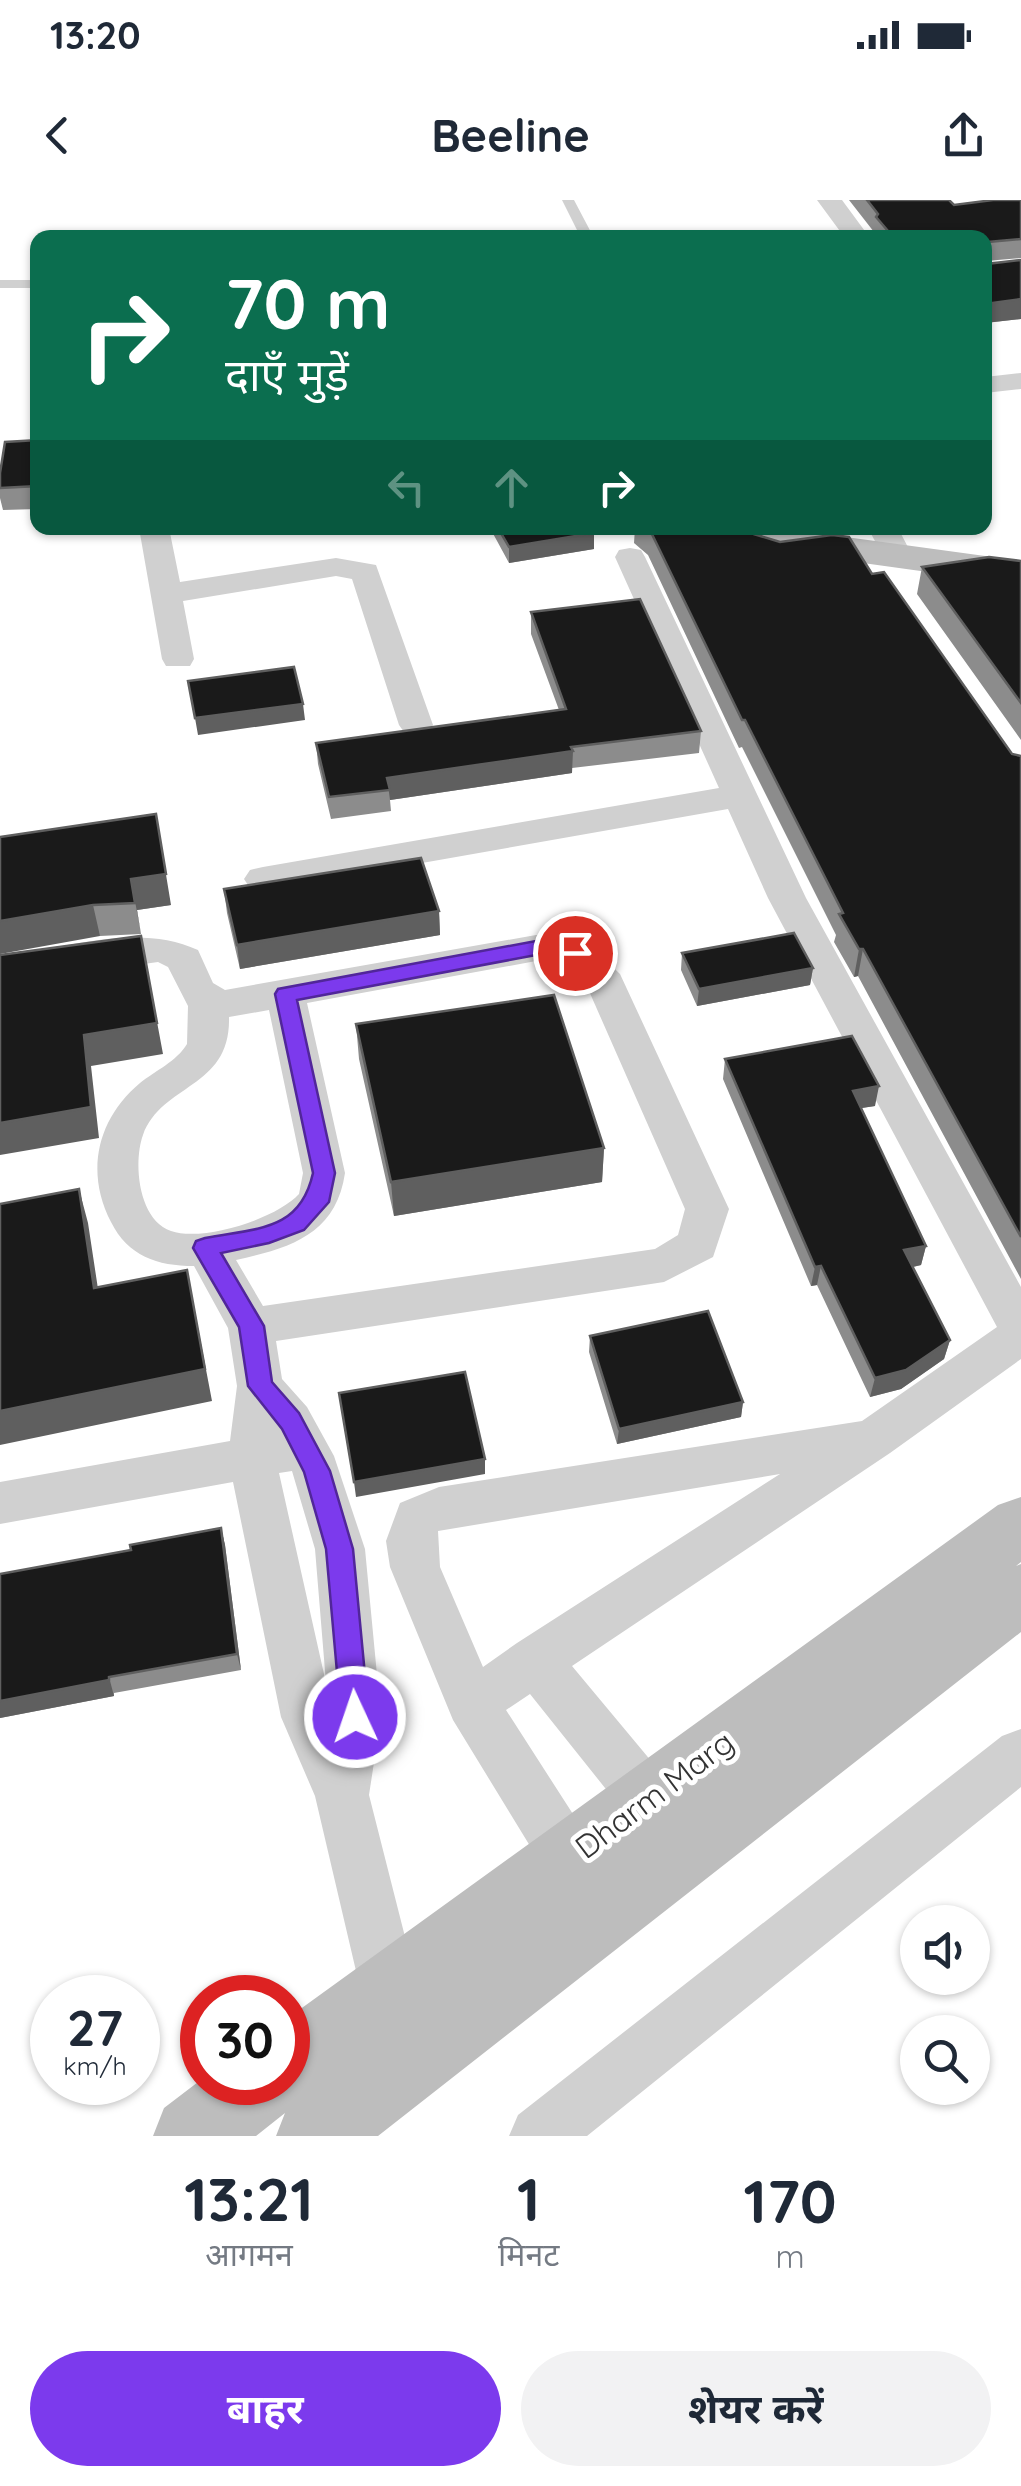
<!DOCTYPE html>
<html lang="hi">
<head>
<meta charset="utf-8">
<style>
  body { margin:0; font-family:Quicksand,"Noto Sans Devanagari",sans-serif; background:#f2f2f3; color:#1f2937; height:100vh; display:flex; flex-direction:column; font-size:38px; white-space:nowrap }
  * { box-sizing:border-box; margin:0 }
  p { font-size:32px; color:#747a83 }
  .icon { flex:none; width:55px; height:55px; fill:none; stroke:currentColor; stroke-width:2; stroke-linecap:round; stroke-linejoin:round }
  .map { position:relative; height:1936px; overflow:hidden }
  .drawer { display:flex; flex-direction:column; background:#fff; flex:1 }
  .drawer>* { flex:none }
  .top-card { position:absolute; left:30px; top:30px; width:962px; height:305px; border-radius:20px; box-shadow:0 2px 8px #0004; background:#0b6e4f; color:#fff; overflow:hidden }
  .buttons { position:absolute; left:900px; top:1705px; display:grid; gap:20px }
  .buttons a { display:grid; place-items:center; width:90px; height:90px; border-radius:50%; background:#fff; box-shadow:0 2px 8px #0004; font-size:50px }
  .speed { position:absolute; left:30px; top:1775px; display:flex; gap:20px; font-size:50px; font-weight:700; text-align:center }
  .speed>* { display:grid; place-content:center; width:130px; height:130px; border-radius:50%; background:#fff; box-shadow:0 2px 8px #0004; line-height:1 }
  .speed small { font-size:25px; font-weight:400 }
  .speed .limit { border:15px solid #d22; background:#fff; color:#111 }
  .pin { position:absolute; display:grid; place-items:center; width:85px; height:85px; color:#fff; margin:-42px; border:5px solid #fff; border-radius:50%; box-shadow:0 2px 10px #0007 }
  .me { position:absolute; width:110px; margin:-55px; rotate:357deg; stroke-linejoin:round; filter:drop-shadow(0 0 8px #0008) }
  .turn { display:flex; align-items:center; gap:35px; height:210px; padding:0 30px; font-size:45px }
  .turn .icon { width:130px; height:130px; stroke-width:2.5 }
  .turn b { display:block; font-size:70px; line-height:85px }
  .lanes { display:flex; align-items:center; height:95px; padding:0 30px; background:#0003; justify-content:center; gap:50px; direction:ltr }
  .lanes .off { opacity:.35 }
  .eta { display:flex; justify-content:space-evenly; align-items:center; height:170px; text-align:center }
  .eta b { font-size:60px; font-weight:700; line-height:70px }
  .cta { display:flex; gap:20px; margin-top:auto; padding:20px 30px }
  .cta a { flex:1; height:115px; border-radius:60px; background:#7c3aed; color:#fff; font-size:40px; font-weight:700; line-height:115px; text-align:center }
  .cta a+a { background:#f2f2f3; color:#1f2937 }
  .status { display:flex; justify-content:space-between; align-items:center; height:70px; padding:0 50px; background:#fff; direction:ltr }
  .status svg { height:28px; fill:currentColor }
  header { display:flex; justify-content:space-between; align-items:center; height:130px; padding:0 30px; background:#fff; font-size:45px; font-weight:700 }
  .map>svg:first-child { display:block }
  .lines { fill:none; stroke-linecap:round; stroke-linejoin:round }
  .lane { fill:#d0d0d0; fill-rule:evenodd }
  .street { fill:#d0d0d0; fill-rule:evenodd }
  .secondary { fill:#bdbdbd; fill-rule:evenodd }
  .wall { fill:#8c8c8c }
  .shaded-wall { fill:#5f5f5f }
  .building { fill:#1a1a1a; stroke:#5f5f5f; stroke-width:2.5 }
  .route { fill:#7c3aed; stroke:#51269a; stroke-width:2.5 }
  .labels { text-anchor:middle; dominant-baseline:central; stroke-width:10; stroke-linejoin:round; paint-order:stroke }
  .near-street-label { font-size:32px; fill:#333; stroke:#fff }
</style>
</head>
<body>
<div class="status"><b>13:20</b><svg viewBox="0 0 49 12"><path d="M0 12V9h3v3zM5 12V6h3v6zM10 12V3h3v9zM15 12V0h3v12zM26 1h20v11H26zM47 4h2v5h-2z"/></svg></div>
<header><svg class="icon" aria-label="back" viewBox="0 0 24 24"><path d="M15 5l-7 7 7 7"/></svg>Beeline<svg class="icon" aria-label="share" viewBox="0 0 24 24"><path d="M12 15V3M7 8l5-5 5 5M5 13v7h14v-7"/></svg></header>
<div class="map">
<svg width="1021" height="1936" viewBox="0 0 1021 1936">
  <rect width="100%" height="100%" fill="#fff"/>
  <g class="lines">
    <path class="lane" d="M562,0H574L594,38H581Z
      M0,80H38V88H0Z"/>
    <path class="street" d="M817,0H842L870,38H845Z
      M1021,173V189L985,193V177Z
      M139,328H169L180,382L336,358L376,365L433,525L428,532L416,535L404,532L399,525L352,379L336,376L183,401L194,459L190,466H166L162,459Z
      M868,328H898L911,353L907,360H885Z
      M630,348L641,350L645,357L806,698L1021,1087V1159L890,1253L572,1466L667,1580L675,1599L667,1618L648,1625L629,1618L530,1494L506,1510L589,1639L597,1658L589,1677L569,1685L549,1677L453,1520L390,1367L386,1341L400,1303L439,1287L862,1221L997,1127L768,698L728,609L263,691L250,688L244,679L250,670L263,667L719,588L615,357L619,350ZM780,1274L517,1443L483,1467L440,1367L438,1331Z
      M536,735L589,744L620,774L729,1009L713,1057L664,1082L276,1141L282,1179L307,1207L334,1256L365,1349L381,1517L369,1595L418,1788L410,1809L389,1817L368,1809L360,1788L315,1596L281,1517L233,1282L0,1324V1282L230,1241L237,1186L228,1128L194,1066C157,1066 128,1056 111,1022C85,972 97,919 140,883C155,871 177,861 187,844L188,806L168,767L158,762L0,784V758C63,748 138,722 198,750L213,783L225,790ZM536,761L564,765L589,791L685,1009L678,1035L655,1049L263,1106L236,1060C291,1048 336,1034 345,973L307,803ZM269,810L303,973L299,994C276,1019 203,1042 171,1031C138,1020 133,962 143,935C162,883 231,889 229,817ZM292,1271L315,1349L326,1483L279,1273Z
      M1021,1529V1587L587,1936H509L518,1915L1002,1536Z"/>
    <path class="secondary" d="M679,328H780L1021,361V385L698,340L684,336Z
      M1021,1297V1362L1016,1366L1021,1364V1432L378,1936H276L285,1913L256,1936H153L164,1908L202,1879V1882H288V1818L998,1305Z"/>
  </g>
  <path class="wall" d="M849,0H949L954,5L1021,0V58L986,61V64L1021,60V119L985,123V38H874V32Z
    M38,240V309L3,310L0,298V273Z
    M490,328H591L594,333V349L509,363Z
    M635,328H734L872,374L1012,554L1021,556V1079L858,776L854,777L834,742L836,735L742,547L739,548L648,355L634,343Z
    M1021,361V540L917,394L922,367Z
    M531,412L701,531L699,553L572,568V573L390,600L391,611L331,619L318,564L316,543L559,510L531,434Z
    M0,637L171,705L137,710L141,734L100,736Z
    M224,689L439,711L440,735L240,769L227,713Z
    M682,753L813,768L810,785L697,806L681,770Z
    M356,824L604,948L602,982L394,1016L359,859Z
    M725,859L875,906L861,908L926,1046L921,1065L913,1067L950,1140L944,1159L901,1189L870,1197L817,1085L811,1086L723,879Z
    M590,1136L743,1202L741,1217L617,1244L589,1152Z
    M221,1328L225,1345L241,1470L114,1493V1496L0,1518V1374L131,1350Z"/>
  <path class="shaded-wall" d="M1021,99V119L985,123V104Z
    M594,333V349L509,363V347Z
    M303,504L305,520L198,535L195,518Z
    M573,551L572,573L390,600L387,578Z
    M156,614L171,705L137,710L141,734L131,679Z
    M93,705L100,736L0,754V721Z
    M439,711L440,735L240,769L237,745Z
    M141,736L163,854L91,866L99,938L0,955V923L84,835Z
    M859,749H863L858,776L854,777Z
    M813,768L810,785L697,806L699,789Z
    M879,886L875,906L849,910L853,891Z
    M604,948L602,982L394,1016L391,982Z
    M79,989L88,1023L103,1122L94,1088Z
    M926,1046L921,1065L899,1070L904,1050Z
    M821,1066L817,1085L811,1086L815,1067Z
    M187,1070L212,1201L0,1245V1211Z
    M950,1140L944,1159L901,1189L870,1197L875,1178Z
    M743,1202L741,1217L617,1244L619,1229Z
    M485,1259V1274L356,1297L354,1282Z
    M221,1328L225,1345L241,1470L237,1454Z
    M109,1477L114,1496L0,1518V1501Z"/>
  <path class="building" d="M867,0H949L954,5L993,0H1021V39L988,42L985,45V38H894L876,17L878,14Z
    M985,48L986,64L1021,60V99L985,104Z
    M38,240V286L0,288V273L5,242Z
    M498,328H591L594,333L509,347Z
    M649,328H734L780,342L832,335L849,337L872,374L884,372L1012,554L1021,556V1037L863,749H859L839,714L843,713L745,520H742Z
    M989,357L1021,361V503L922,367Z
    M640,399L701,531L571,547L573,551L387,578L390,590L329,597L316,543L566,509L531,412Z
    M294,467L303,504L195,518L188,481Z
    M156,614L166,674L131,679L135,703L93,705L0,721V637Z
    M421,658L439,711L237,745L224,689Z
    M794,733L813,768L699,789L682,753Z
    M141,736L157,823L84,835L91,907L0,923V755Z
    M554,795L604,948L391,982L356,824Z
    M852,836L879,886L853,891L926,1046L904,1050L950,1140L906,1170L875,1178L821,1066L815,1067L725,859Z
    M79,989L94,1088L187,1070L205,1169L0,1211V1004Z
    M708,1111L743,1202L619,1229L590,1136Z
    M465,1172L485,1259L354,1282L339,1193Z
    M221,1328L237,1454L109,1477V1480L0,1501V1374L131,1350L130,1345Z"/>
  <path class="route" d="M536,741L575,746L586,753L575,760L536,755L297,800L335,973L329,1002L304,1030L269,1043L221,1053L264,1126L272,1182L299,1213L330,1271L353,1349L369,1517L365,1526L355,1530L345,1526L341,1517L326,1349L304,1272L282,1229L248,1186L239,1127L193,1048L196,1041L205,1038C256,1028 300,1032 313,973L275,794L278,789Z"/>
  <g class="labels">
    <g class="near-street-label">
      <text transform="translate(654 1594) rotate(-37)">Dharm Marg</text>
    </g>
  </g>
</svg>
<div class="buttons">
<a><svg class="icon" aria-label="sound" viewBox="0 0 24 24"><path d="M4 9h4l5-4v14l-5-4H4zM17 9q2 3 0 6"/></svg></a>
<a><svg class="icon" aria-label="search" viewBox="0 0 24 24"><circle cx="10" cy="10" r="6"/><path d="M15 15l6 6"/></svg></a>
</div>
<div class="speed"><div>27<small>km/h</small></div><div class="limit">30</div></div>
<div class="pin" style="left:575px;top:753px;background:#d93025"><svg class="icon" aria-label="arrive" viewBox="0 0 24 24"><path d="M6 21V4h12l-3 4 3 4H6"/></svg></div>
<svg class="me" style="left:355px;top:1517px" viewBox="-20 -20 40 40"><circle r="17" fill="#7c3aed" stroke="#fff" stroke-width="3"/><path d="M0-11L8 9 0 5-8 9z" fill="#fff"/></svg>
<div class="top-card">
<div class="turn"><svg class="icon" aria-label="right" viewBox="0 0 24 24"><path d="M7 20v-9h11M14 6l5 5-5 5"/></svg><div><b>70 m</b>दाएँ मुड़ें</div></div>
<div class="lanes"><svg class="icon off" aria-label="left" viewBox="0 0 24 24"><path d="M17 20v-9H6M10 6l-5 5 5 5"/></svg><svg class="icon off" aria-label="ahead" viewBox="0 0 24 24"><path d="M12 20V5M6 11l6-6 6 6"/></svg><svg class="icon" aria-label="right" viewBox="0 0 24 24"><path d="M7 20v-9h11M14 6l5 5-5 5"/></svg></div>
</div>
</div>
<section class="drawer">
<div class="eta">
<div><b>13:21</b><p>आगमन</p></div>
<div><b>1</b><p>मिनट</p></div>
<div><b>170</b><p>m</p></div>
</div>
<div class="cta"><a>बाहर</a><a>शेयर करें</a></div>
</section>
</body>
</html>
